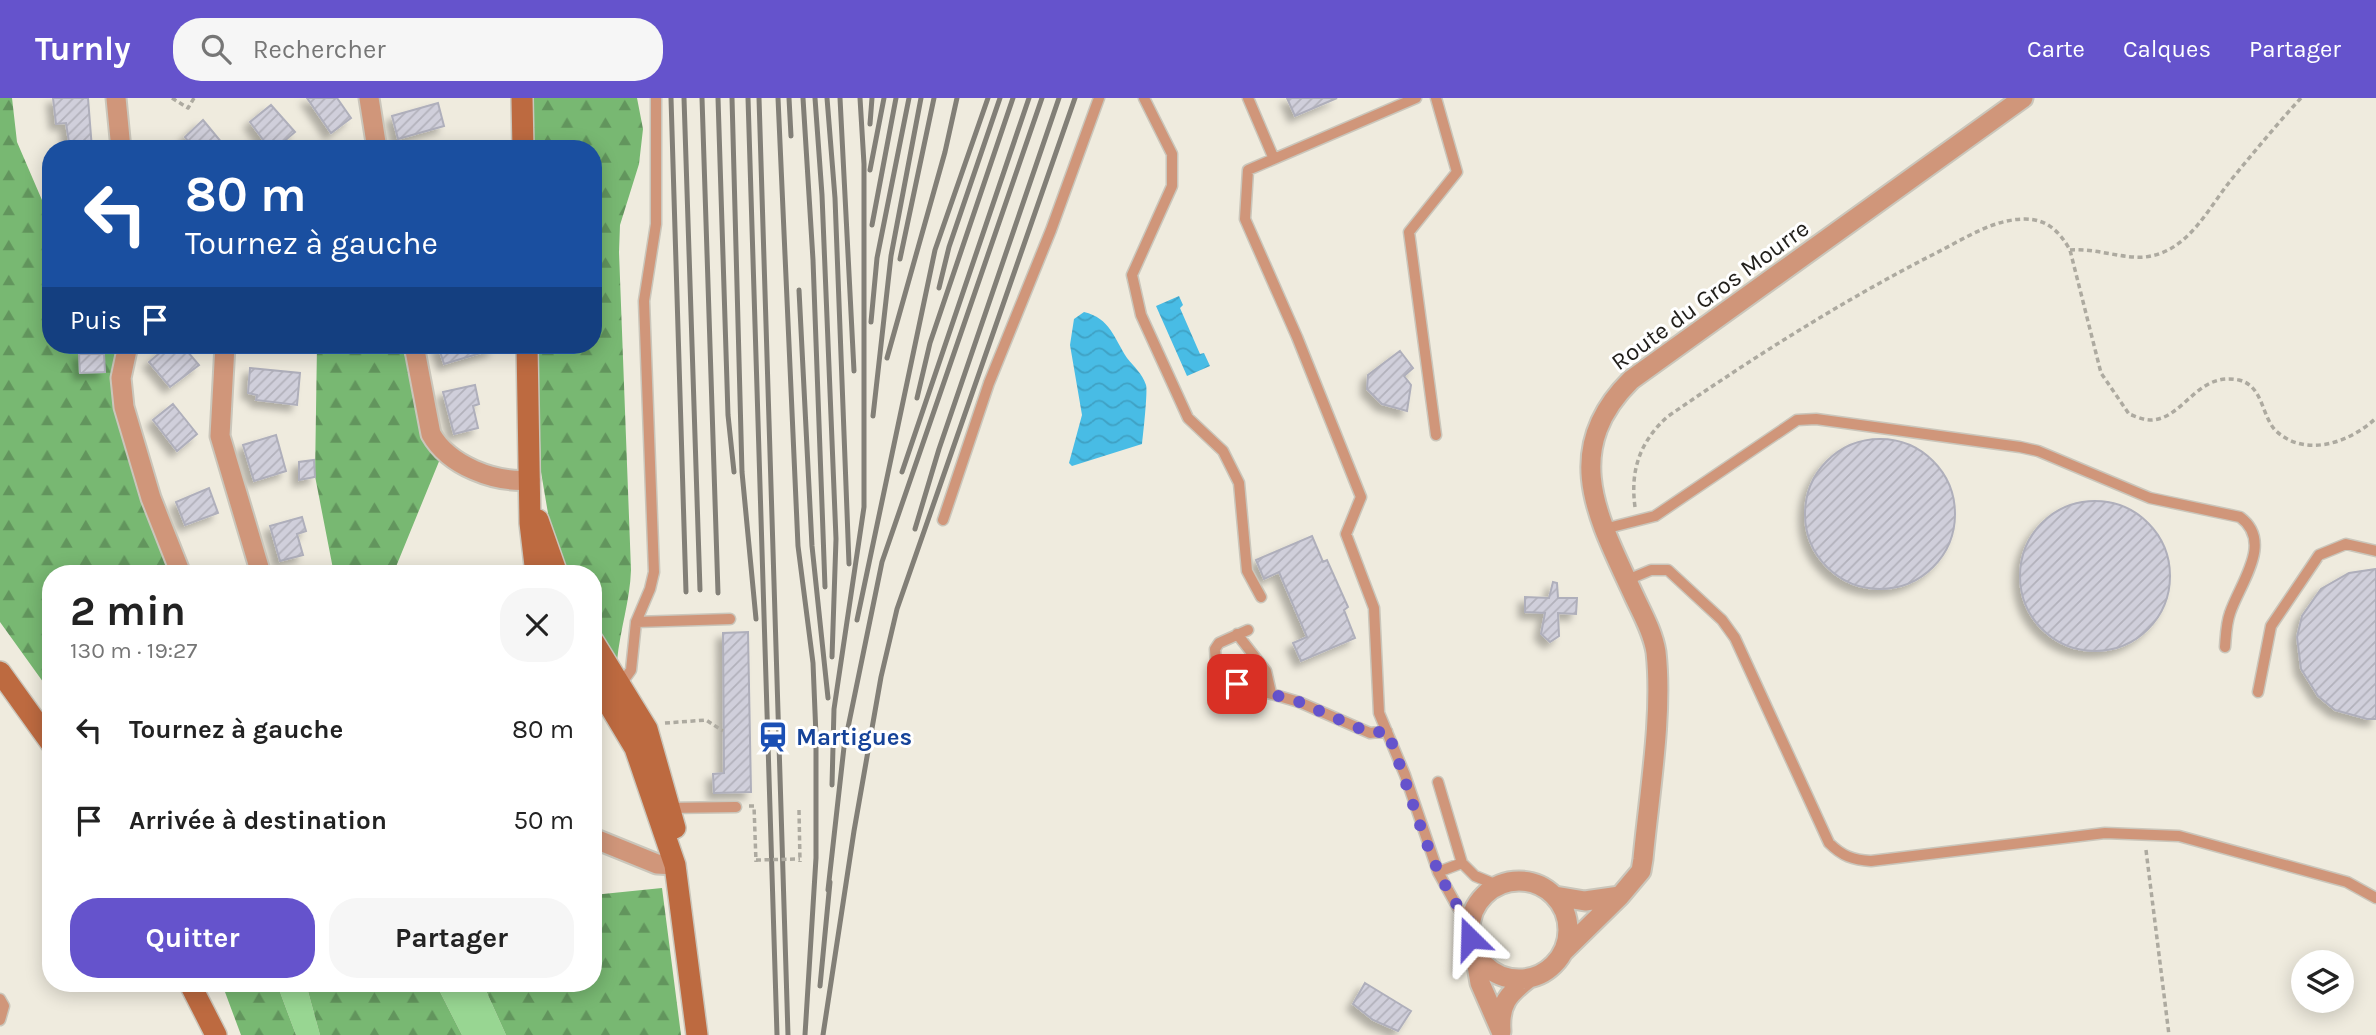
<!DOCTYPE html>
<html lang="fr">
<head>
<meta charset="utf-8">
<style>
  body { margin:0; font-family:Karla,sans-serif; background:#f6f6f6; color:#222; height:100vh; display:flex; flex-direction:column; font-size:26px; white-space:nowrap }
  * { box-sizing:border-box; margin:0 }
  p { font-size:23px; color:#767676 }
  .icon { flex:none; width:38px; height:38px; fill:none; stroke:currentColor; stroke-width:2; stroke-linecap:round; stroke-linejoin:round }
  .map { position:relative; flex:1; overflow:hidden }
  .details { position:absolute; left:42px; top:467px; width:560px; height:427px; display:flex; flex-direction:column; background:#fff; border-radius:28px; box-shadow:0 4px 18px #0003 }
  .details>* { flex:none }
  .guide { position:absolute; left:42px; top:42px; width:560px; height:214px; border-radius:28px; box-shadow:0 4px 18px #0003; background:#1a4fa0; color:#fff; overflow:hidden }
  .fabs { position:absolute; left:2291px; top:852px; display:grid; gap:14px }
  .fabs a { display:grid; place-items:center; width:63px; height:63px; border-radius:50%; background:#fff; box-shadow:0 4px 18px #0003; font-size:35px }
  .pin { position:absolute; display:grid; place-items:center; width:60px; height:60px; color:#fff; margin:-30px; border-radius:14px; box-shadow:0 4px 10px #0006 }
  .me { position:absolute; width:77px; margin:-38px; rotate:338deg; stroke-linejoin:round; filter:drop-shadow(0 0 5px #0008) }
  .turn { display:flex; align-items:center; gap:24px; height:147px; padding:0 28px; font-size:32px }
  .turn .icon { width:91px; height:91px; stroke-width:2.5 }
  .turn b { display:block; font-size:49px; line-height:60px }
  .then { display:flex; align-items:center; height:66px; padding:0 28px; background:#0003; gap:14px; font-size:26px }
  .round { display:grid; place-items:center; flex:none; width:74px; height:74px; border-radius:28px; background:#f6f6f6 }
  .head { display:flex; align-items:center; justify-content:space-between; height:119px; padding:0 28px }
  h1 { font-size:42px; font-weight:700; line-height:52px }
  .primary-button { display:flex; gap:14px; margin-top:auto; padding:14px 28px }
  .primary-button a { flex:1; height:80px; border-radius:28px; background:#6553cc; color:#fff; font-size:28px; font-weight:700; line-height:80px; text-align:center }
  .primary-button a+a { background:#f6f6f6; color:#222 }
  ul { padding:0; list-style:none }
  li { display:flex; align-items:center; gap:21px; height:91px; padding:0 28px }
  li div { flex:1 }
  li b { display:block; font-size:26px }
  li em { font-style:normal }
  header { display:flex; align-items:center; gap:42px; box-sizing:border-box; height:98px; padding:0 35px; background:#6553cc; color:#fff }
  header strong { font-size:33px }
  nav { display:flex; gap:38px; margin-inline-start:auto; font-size:24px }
  .search { width:490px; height:63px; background:#f6f6f6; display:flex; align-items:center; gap:18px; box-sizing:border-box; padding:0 24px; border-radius:28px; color:#767676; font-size:26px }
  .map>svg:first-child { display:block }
  .green { fill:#98d692 }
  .forest { fill:url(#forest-firs) }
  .water { fill:url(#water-waves) }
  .building { fill:url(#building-hatch); stroke:#afafbb; stroke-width:2; filter:url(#shadow) }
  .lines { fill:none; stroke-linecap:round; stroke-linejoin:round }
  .lane-casing { stroke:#cac6bb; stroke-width:13 }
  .street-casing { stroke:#cac6bb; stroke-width:23 }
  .secondary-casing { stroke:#cac6bb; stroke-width:24 }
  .path { stroke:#adaaa0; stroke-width:3.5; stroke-dasharray:5 3.5; stroke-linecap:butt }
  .lane { stroke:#d0967a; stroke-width:10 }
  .street { stroke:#d0967a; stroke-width:19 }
  .secondary { stroke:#bd6a40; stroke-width:21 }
  .rail { stroke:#827f77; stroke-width:5 }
  .path-bridge { stroke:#adaaa0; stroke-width:3.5; stroke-dasharray:5 3.5; stroke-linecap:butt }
  .route { stroke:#6553cc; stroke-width:12; stroke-dasharray:0 21.6 }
  .labels { text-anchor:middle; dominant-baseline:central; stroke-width:6; stroke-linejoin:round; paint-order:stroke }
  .street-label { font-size:24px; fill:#211f1b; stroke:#fff }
  .transit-label { font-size:24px; font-weight:bold; fill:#164399; stroke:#fff; text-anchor:start }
</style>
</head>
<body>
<header>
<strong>Turnly</strong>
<div class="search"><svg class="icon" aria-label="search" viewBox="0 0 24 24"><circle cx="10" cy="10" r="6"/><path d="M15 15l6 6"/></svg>Rechercher</div>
<nav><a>Carte</a><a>Calques</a><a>Partager</a></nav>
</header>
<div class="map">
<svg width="2376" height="937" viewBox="0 0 2376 937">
  <defs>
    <pattern id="forest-firs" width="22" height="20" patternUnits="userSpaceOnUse" patternTransform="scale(1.75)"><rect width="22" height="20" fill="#78b872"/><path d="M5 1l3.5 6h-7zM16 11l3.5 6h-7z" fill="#62955d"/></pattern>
    <pattern id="water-waves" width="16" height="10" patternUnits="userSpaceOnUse" patternTransform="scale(1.75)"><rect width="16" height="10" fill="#48bce5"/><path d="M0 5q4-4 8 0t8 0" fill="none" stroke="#3fa1c4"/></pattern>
    <pattern id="building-hatch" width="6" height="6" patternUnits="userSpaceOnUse" patternTransform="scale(1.75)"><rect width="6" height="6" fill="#d0cfdb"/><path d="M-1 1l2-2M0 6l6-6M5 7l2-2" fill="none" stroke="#b2b1bb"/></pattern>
    <filter id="shadow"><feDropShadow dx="-6" dy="6" stdDeviation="3.5" flood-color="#0004"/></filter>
  </defs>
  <rect width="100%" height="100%" fill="#efebde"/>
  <path class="green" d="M277,886H306L320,937H296Z
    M436,886H483L506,937H462Z"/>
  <path class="forest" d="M0,0H12L17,44L51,123V247H119C102,324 146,404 171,476H51V595L0,524Z
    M531,0H637L643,31L639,66L620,127L619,154L631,472C630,503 620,531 617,563L593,528V476H566L550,427L541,374L537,247H593V51H532Z
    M317,247H402L427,343L440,361L393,476H334L315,378Z
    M662,790L681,937H506L483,886H593V797Z
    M222,886H277L296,937H241Z
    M306,886H436L462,937H320Z"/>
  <path class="water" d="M1179,198L1183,207L1180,210L1200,256L1204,255L1210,268L1187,278L1156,208Z
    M1084,214C1110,220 1114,240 1127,260C1134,269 1142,275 1146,287C1148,292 1143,338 1142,346L1072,368L1069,365L1082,317L1070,247L1074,221Z"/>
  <path class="building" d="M53,0H88L92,51H70L66,25L56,26Z
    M307,0H337L351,20L331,35Z
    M1287,0H1337L1295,18Z
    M438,5L444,28L398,41L392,18Z
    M271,7L295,34L275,51H270L250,24Z
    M203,22L227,51H194L185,39Z
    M169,247H182L199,267L170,289L149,264Z
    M438,247H494V251L444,266Z
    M1400,253L1413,270L1404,278L1411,287L1407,313L1382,306L1367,291L1368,277Z
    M79,256H104L105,274L80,275Z
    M250,270L300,275L297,307L256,302L257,297L248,295Z
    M475,287L479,306L473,308L478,330L454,336L443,294Z
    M173,306L197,336L177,353L153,322Z
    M276,337L286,373L254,383L243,347Z
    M1805 416a75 75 0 1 1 150 0a75 75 0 1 1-150 0Z
    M314,362L315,379L299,382V364Z
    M209,390L218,415L185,427L176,404Z
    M2020 478a75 75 0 1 1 150 0a75 75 0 1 1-150 0Z
    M302,419L306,433L297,436L303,457L280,463L270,428Z
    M1312,438L1323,464L1327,462L1348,509L1344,512L1355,540L1301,563L1293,545L1307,539L1279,474L1264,481L1256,462Z
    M2376,471V621H2367L2335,612L2318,598L2301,571L2297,539L2302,518L2321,491L2349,475Z
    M1553,484L1557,485L1558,500H1577L1576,516L1558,515L1559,538L1550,544L1541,536L1545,515L1525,514V499L1549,500Z
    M748,534L751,694L714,695L713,676L724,675L723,535Z
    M1365,885L1411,913L1398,933L1373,922L1353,906Z"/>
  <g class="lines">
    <g class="lane-casing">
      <path id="lane" d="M1144,0L1172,56V88L1132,177L1141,217L1188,320L1223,353L1239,385L1247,473L1261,499
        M1248,0L1274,61
        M1416,0L1248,72L1245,121L1297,239L1361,399L1346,436L1374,510L1379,615L1405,677L1438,774L1458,810L1470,824
        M1436,0L1457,74L1409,134L1436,337
        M943,422L989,285L1051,132L1099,0
        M1604,431L1655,418L1797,322L1816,321L2020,349L2038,353L2150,400L2240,419C2274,444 2240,485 2230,515C2226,526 2226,537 2225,549
        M1627,482L1651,472H1668L1722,522L1735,540L1829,745C1842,758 1853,762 1871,763L2105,735L2179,738L2347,784L2376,800
        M636,524L730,521
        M1248,532L1219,545L1215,551L1216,567L1223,578L1237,586L1299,604L1370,635L1387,633
        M1237,536L1266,573L1271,595
        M619,589L631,572L636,524L650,491L654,474L644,203L656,126V0
        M2258,594L2271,528L2319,457L2346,446L2376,453
        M1438,684L1462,765
        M667,710L736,709
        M1438,774L1462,765L1475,778L1497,787
        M0,901L4,908L0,922"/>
    </g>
    <g class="street-casing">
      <path id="street" d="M116,0L121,51
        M369,0L377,51
        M128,247L121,280L124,309L151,400L181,476
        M225,247L220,338L261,476
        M414,247L431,336C449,368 495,385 530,382
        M593,740L657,766L675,767
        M1470 832a49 49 0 1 1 98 0a49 49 0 1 1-98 0Z
        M1555,798L1585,803L1620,798L1563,854
        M1620,798L1641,773L1643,761C1649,697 1663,617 1656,554C1653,535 1643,517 1635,500C1600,423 1558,354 1631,282L2023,0
        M1475,856L1480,885L1501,933C1499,906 1508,896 1529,880"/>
    </g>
    <g class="secondary-casing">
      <path id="secondary" d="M522,0L523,51
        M527,247L530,425L536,476
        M538,422L557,476
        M593,543L647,631L675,730
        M0,574L51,645
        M593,580L635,650L675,767L697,937
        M190,886L216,937"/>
    </g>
    <path class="path" d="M172,0L188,10L194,0
      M2070,152C2096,150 2122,161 2145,159C2188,154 2207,112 2231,82C2254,54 2277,26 2301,0
      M1635,409C1630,372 1640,344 1667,319C1754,259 1842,203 1936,155C1964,141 1993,121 2025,121C2047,121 2060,134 2070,152L2101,275L2129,316C2135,318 2143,322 2150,322C2184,322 2196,273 2239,282C2263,288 2261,316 2275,332C2305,361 2351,344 2376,320
      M665,625L706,622L723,633
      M749,708H754L756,764
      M799,712L800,764
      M2146,752L2169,937"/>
    <use href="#lane" class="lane"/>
    <use href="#street" class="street"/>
    <use href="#secondary" class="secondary"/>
    <path class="rail" d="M671,0L686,494
      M684,0L700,492
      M702,0L718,495
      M718,0L728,317L734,374
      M732,0L742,374L756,521
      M748,0L777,937
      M759,0L788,937
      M778,0L798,448L813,565L816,638V760L805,937
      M789,0L791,38
      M803,0L813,162L825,489
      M815,0L822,97L836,441L832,559
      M827,0L835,100L849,466
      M840,0L854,273
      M870,26L872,0
      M870,72L884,0
      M872,127L896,0
      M900,161L934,0
      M939,190L949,149L1000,0
      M799,192L812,448L828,600
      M871,224L877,160L909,0
      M887,260L945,54L957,0
      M917,300L930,245L1013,0
      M873,318L891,158L921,0
      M902,374L1029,0
      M915,431L939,351L1059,0
      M857,522L935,152L988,0
      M832,687L834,611L864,409V66L860,0
      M828,792L844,649L882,464L1042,0
      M820,888L830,784
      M823,937L854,733L881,579L897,511L1075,0"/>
    <path class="path-bridge" d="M756,762L800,761"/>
  </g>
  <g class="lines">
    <path class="route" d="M1237,586L1299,604L1370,635L1387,633C1412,693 1428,776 1470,824V840"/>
  </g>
  <defs>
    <g id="station-bare" transform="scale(2.415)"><path d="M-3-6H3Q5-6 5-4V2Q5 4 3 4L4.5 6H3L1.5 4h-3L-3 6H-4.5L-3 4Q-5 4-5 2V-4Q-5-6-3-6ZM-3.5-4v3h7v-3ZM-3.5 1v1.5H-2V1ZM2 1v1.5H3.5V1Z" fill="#1a4fb4" stroke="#fff" stroke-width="2.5" paint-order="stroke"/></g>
  </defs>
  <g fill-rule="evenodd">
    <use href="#station-bare" x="773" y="639"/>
  </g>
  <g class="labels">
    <g class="street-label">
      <text transform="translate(1710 197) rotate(-36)">Route du Gros Mourre</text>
    </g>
    <g class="transit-label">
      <text x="796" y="639">Martigues</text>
    </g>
  </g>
</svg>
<div class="fabs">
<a><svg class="icon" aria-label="layers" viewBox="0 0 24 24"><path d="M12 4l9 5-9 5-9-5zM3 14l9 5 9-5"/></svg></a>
</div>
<div class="pin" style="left:1237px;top:586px;background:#d93025"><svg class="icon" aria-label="arrive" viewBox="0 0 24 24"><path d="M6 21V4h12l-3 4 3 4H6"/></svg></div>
<svg class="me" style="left:1470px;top:840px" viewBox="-20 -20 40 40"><path d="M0-17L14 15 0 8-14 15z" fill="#6553cc" stroke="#fff" stroke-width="4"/></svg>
<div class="guide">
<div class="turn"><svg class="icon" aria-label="left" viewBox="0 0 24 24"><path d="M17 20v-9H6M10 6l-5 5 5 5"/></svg><div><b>80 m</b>Tournez à gauche</div></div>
<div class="then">Puis<svg class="icon" aria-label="arrive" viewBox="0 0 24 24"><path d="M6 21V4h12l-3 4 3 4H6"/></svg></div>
</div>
<section class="details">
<div class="head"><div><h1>2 min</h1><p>130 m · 19:27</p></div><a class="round"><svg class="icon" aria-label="close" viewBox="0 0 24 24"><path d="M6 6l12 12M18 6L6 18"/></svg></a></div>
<ul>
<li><svg class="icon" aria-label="left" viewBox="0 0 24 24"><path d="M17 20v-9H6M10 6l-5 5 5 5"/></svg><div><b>Tournez à gauche</b></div><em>80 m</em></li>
<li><svg class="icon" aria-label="arrive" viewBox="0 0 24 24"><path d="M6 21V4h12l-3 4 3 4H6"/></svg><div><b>Arrivée à destination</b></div><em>50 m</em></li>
</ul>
<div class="primary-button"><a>Quitter</a><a>Partager</a></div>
</section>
</div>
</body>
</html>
